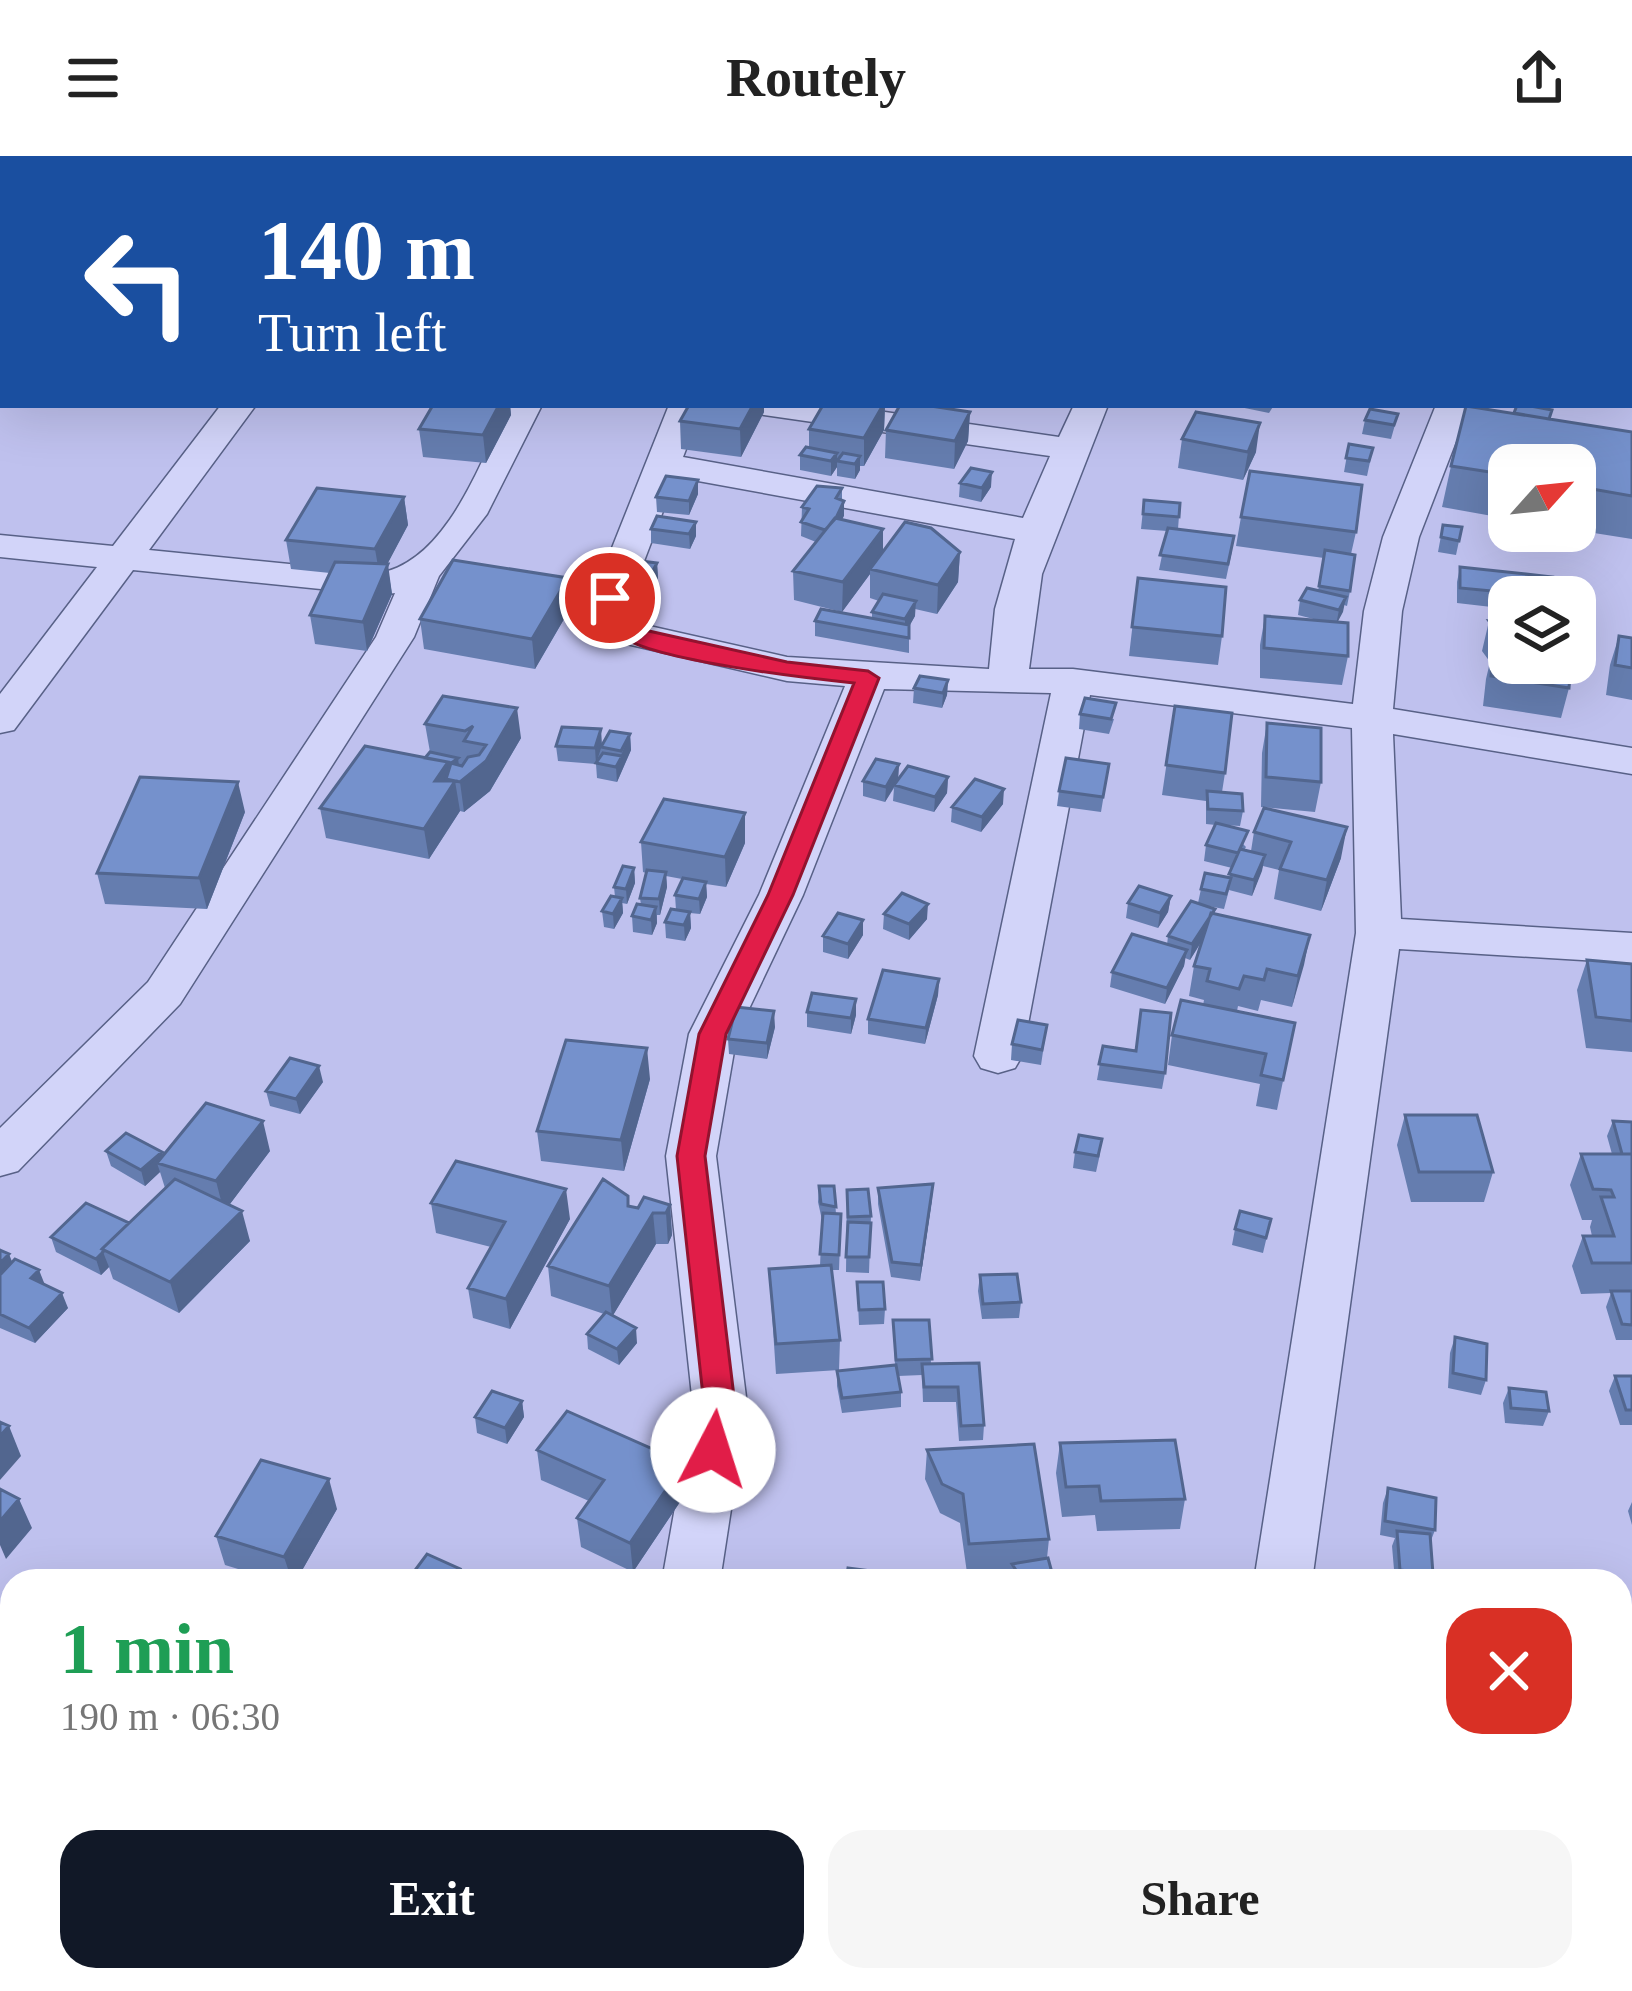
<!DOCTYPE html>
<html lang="en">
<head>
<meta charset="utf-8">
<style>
  body { margin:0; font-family:Georgia,serif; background:#f6f6f6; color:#222; height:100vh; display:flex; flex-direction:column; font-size:45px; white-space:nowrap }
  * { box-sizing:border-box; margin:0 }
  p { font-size:39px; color:#767676 }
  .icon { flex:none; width:66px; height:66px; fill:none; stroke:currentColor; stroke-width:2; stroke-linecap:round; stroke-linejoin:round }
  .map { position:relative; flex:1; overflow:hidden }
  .side { position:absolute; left:0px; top:1413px; width:1632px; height:423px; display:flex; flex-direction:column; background:#fff; border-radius:36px 36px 0 0; box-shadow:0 12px 48px #0002 }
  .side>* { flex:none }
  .banner { position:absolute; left:0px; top:0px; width:1632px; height:252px; box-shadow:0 12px 48px #0002; background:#1a4fa0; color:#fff; overflow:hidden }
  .needle { width:78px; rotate:63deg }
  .fabs { position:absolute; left:1488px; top:288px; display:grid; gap:24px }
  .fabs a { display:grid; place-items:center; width:108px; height:108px; border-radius:24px; background:#fff; box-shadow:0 12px 48px #0002; font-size:60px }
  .pin { position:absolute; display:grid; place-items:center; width:102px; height:102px; color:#fff; margin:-51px; border:6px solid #fff; border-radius:50%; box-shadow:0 3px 12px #0007 }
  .me { position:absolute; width:132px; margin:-66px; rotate:5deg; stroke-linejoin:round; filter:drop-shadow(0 0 9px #0008) }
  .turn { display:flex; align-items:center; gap:42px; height:252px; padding:0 60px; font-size:54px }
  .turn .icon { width:156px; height:156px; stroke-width:2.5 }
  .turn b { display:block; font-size:84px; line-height:102px }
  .round { display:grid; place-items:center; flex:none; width:126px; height:126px; border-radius:36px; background:#f6f6f6 }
  .head { display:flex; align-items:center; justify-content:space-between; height:204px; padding:0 60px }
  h1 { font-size:72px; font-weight:700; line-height:90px; color:#1e9e55 }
  .cta { display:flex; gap:24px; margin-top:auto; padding:24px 60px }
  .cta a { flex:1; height:138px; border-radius:36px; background:#111827; color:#fff; font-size:48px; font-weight:700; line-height:138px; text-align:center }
  .cta a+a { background:#f6f6f6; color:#222 }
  header { display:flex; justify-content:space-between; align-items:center; height:156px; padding:0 60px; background:#fff; font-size:54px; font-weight:700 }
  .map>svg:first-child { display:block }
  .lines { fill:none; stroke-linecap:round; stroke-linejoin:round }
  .minor-casing { stroke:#586187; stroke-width:3 }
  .minor { fill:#d2d4f9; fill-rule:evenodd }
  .wall { fill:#657daf }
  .shaded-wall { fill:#52668f }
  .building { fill:#7591cc; stroke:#52668f; stroke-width:3 }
  .route { fill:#e11d48; stroke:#92132f; stroke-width:3 }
</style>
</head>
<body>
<header><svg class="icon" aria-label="menu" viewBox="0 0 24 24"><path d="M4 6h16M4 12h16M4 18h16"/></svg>Routely<svg class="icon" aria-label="share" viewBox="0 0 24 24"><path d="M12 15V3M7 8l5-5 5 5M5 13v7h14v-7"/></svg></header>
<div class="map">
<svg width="1632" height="1835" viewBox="0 0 1632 1835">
  <rect width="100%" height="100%" fill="#bfc1ee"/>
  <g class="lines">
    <g class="minor-casing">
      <path id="minor" d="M1178,0H1239L1241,3H1180Z
        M0,60H3V78H0Z
        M0,150H3V170H0Z
        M221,249H256L149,394L380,417C448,404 481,304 508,249H542L487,358L439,420L414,481L180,848L18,1015L0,1020V972L148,826L376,481L395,437L380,439L133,414L14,574L0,577V538L97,411L0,401V379L113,390Z
        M669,249H703L683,301L1023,362L1050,300L764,259L752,256L747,249H836L1059,281L1074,249H1108L1042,418L1029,513H1073L1353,548L1364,455L1383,381L1436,249H1470L1419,381L1402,455L1393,553L1632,592V618L1393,578L1401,763L1632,777V807L1399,793L1312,1425H1254L1356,777L1352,572L1090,539L1022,900L1015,912L998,917L981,912L974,900L1051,537L884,533L803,739L737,878L716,1000L747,1249L720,1425H662L693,1249L666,1000L689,878L759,739L845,530L787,525L618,486L595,463L592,442ZM676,321L1015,383L995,453L989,513L787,501L645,469L633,459L630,442Z
        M0,1626L12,1627V1687L0,1686Z
        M554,1824H620L618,1835H550Z
        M1387,1824H1500L1505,1835H1391Z"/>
    </g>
    <use href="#minor" class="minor"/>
  </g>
  <path class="wall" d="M433,249H510L511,259L486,307L423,301L419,273Z
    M823,249H956L953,254L970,256L968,285L954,313L885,302L886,274L898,252L885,250L884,274L864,310H860V314L855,323L837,320V306V311L831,320L800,314V299L809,291V273Z
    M1230,249H1274L1269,257Z
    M764,256L741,301L681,293L680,265Z
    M1398,258L1391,283L1362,278L1365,264Z
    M1549,263L1632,276V383L1575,374V309H1509V363L1442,351L1451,310Z
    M1182,283L1256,296L1243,324L1178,312Z
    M1349,288L1373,292L1367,320L1344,316Z
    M698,324V338L689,359L657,356L656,341Z
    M960,327L991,331L981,346L959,341Z
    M842,332V344L844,345L842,363L883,397L960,396L958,426L937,458L915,453V460L909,470V497L815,480V465L872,462V456L879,445L870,442V418L842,456L794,444L793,415L816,386L801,380L802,351Z
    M404,341L408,369L387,408L392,438L367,495L315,488L310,459L330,417L291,413L286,384Z
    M1144,344L1180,347L1178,373L1232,395L1226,423L1159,414L1167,375L1141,373Z
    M657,360L696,380L690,393L651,387V373Z
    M1241,361L1356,376L1351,398L1350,435L1347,450L1344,449L1337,466L1348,500L1342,529L1260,522V489L1265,460L1321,465L1298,459L1300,444L1318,435L1324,402L1236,390Z
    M1443,369L1462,371L1456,399L1438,396Z
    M657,407L658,422L649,438L624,435L623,420Z
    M1460,411L1555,441H1509V453L1457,447V426Z
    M568,422L571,451L535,513L424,493L420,463Z
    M1138,422L1222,480L1218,509L1129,500Z
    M1489,465L1509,468V507L1569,532L1561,562L1483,550L1486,523L1490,506L1482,495Z
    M1619,480L1632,482V544L1606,539L1610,509Z
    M948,524L947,539L942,552L913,547L914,532Z
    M1175,550L1225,617L1222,636L1243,655L1240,670L1224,669L1246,691L1244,694L1251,695L1254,676L1264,652L1341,702L1321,755L1274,743L1279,714L1263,710L1252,740L1229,734L1224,753L1208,750L1215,753L1214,757L1310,779L1292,851L1261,844L1258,855L1238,850L1237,855L1295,867L1277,954L1256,950L1260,928L1168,909L1172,879L1203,849L1204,844L1189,840L1194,810L1202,785L1190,804L1185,802L1184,810L1165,848L1110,831L1112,816L1167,789L1168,780L1198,747L1201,733L1229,722L1232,712L1204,705L1206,689L1216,669L1206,668V645L1162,639Z
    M1080,558L1114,563L1109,578L1079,573Z
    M1267,567L1321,626L1315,656L1261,651L1262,597Z
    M425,568L521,582L490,635L464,656L460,655L429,703L326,682L320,652L425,602L430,596Z
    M630,578L631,594L617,626L597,622L596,608L558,605L556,590L602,589Z
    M899,608L898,623L948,621L947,637L934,656L893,645L894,632L885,646L863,640V625Z
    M1109,608L1101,656L1057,650L1059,635Z
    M1003,648L981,676L951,666L952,651Z
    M245,656L207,753L105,748L97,717Z
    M641,686L745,687L726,731L706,728L707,741L700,758L690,757L691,772L685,785L666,782L665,766L676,754L675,739L682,723L666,720L667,731L660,759H657V767L652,779L633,776L632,760L641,749L640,742L646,717L643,716Z
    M634,712L635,727L627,748L622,747L623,757L614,773L604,771L602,755L615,741L614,731Z
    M1171,740L1168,756L1158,772L1126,762L1128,747Z
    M884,758L927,763L909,784L883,773Z
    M863,764V779L848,803L823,796V780Z
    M1587,804L1632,808V896L1586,892L1577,834Z
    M939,823L938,839L925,888L868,878V863Z
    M856,843V859L851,878L807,871V856Z
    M1047,869L1041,909L1011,904L1012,888Z
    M775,871L767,903L729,898L728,883Z
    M1103,890L1136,895L1165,917L1162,933L1097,924Z
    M650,923L624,1015L541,1005L537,975Z
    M323,926L300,958L270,950L266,935Z
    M1405,959L1493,1016L1484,1046H1411L1397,989Z
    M1613,965L1632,966V1184H1616L1606,1151L1611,1137L1581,1138L1572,1110L1583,1080H1592L1590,1071L1592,1064H1582L1570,1029L1581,998H1612L1607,980Z
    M106,995L162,996L163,1000L270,995L229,1049L250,1085L179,1157L113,1123L109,1111L101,1119L56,1096L51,1081L129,1067L165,1032L160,1016L145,1030L111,1010Z
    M1075,996L1100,998L1096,1016L1073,1012Z
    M819,1030H834L836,1058H841L839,1114H832L840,1184L839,1214L776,1218L769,1113L820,1110L822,1064L818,1046Z
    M878,1032L932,1043L920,1125L891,1121L878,1048Z
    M847,1034L871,1060L869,1117L846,1116Z
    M628,1040L629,1050L638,1052L670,1049L672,1079L668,1088H656L613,1159L637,1187L619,1209L588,1193L587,1178L604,1158L551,1140L548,1110Z
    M431,1047L570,1063L510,1173L473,1162L468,1132L491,1091L436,1077Z
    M1271,1063L1263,1097L1232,1089L1235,1073Z
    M0,1094L12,1106L45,1129L68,1152L35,1187L0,1172Z
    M980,1119L1021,1146L1019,1162L982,1163L978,1135Z
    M857,1126L885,1153L884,1168L859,1169Z
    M893,1164H929L931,1208L979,1207L984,1269L983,1284L959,1285L956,1246H923L922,1219L898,1220L901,1236V1251L842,1257L837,1230V1215L895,1209Z
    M1455,1181L1486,1224L1481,1239L1448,1232L1450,1197Z
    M1615,1220H1632V1269H1620L1609,1235Z
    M1509,1232L1549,1255L1543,1270L1505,1267L1503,1247Z
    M522,1245L524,1261L507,1288L477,1277L475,1261Z
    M1060,1287L1185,1343L1180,1373L1097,1375L1095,1359L1062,1361L1056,1317Z
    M537,1294L686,1337L633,1416L581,1391L577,1362L589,1345L541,1324Z
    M927,1294L1049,1383L1047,1402L1054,1425H1012L1011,1414L967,1417L960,1367L940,1357L925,1323Z
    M1388,1332L1435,1374L1430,1387L1433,1418L1430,1425H1395L1392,1390L1395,1382L1380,1379L1383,1347Z
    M1632,1346V1369L1628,1355Z
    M337,1353L296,1425H277L225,1409L216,1380Z
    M1620,1616L1632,1656V1769L1628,1776L1620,1775Z
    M874,1824H918L917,1833L874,1826Z
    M938,1824H1056L1054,1835H939Z"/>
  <path class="shaded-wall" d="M499,249H510L511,259L486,307L483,279Z
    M753,249H764V256L741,301L740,273Z
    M883,249H885L884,274L864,310V282Z
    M970,256L968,285L954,313L955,285Z
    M1260,267L1256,296L1243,324L1248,296Z
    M837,297V311L831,320V305Z
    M860,300V314L855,323V308Z
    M992,316L991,331L981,346L982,332Z
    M698,324V338L689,359V345Z
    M404,341L408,369L380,422L375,393Z
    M844,345V360L828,390V375Z
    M696,366V380L690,393L689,378Z
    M883,373V402L870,413V418L842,456L843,426Z
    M960,396L958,426L937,458L938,429Z
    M657,407L658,422L649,438L648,424Z
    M388,408L392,438L367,495L363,466Z
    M568,422L571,451L535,513L532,483Z
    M1346,441L1343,456L1336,469L1339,454Z
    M916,445L915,460L905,478V463Z
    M948,524L947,539L942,552L943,537Z
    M517,552L521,582L490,635L464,656L460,626Z
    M601,573L602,589L596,608L595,592Z
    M630,578L631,594L617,626L616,611Z
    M458,602L460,618L446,623L448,636L455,625L460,655L429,703L424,673L435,625L448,606Z
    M899,608L898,624L885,646L886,631Z
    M948,621L947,637L934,656L935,641Z
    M238,626L245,656L207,753L199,722Z
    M1004,633L1003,648L981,676L982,661Z
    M745,657V687L726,731L725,701Z
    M1347,671L1341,702L1321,755L1327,724Z
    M1265,699L1262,715L1252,740L1254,724Z
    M634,712L635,727L627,748L626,733Z
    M666,716L667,731L660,759L659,743Z
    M706,726L707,741L700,758L699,743Z
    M1171,740L1168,756L1158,772L1160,757Z
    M622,742L623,757L614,773L613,758Z
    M928,748L927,763L909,784V768Z
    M656,751L657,767L652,779L651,764Z
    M1215,753L1212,768L1190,804L1192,788Z
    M690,756L691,772L685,785L684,769Z
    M863,764V779L848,803V788Z
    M1310,779L1304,809L1292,851L1298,820Z
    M1187,794L1184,810L1165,848L1167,832Z
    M939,823L938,839L925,888L926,872Z
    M856,843V859L851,878V862Z
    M774,855L775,871L767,903V887Z
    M647,892L650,923L624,1015L621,984Z
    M319,910L323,926L300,958L296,943Z
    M263,965L270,995L224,1056L216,1025Z
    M162,996L166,1009L157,1007L160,1016L145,1030L141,1014Z
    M933,1028L932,1043L920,1125L921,1109Z
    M566,1033L570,1063L510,1173L506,1143Z
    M670,1049L672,1079L668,1088L666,1057Z
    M242,1055L250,1085L179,1157L170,1126Z
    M653,1057L656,1088L612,1161L609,1130Z
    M103,1096L109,1111L101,1119L96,1103Z
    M9,1098L15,1113L0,1128V1107Z
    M39,1114L45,1129L31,1122Z
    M62,1137L68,1152L35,1187L29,1172Z
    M636,1172L637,1187L619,1209L617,1193Z
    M522,1245L524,1261L507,1288L505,1272Z
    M9,1270L21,1300L0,1324V1280Z
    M684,1307L686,1337L633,1416L630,1387Z
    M329,1323L337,1353L296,1425H292L284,1401Z
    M19,1343L32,1372L6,1403L0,1389V1365Z
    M460,1413L462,1425H452Z
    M15,1824H27L23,1835H11Z
    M359,1824H372L370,1835H357Z
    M506,1824H514L509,1835H501Z"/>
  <path class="building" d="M38,0H63L61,3L37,1Z
    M247,0H265L304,3H244Z
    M963,0H1122L1121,3H961Z
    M433,249H499L483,279L419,273Z
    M689,249H753L740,273L680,265Z
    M823,249H883L864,282L809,273Z
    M900,249H924L970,256L955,285L886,274Z
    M1517,249H1525L1552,254L1549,263L1514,257Z
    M1466,250L1632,276V340L1575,330V309H1509V319L1451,310Z
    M1370,253L1398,258L1394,269L1365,264Z
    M1196,256L1260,267L1248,296L1182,283Z
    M1349,288L1373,292L1369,305L1346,302Z
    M806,291L837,297L831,305L800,299Z
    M843,297L860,300L855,308L837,305Z
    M971,312L992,316L982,332L960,327Z
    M1250,315L1362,329L1356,376L1241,361Z
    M666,320L698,324L689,345L656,341Z
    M817,330L842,332L836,342L844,345L836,362L825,374L801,366L809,353L802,351Z
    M317,332L404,341L375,393L286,384Z
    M1144,344L1180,347L1179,361L1143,358Z
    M657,360L696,366L689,378L651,373Z
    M835,362L883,373L843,426L793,415Z
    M905,366L931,372L960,396L938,429L870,413Z
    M1443,369L1462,371L1459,385L1441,381Z
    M1168,372L1234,380L1228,408L1160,399Z
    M1325,394L1355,399L1350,435L1319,430Z
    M453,404L568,422L532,483L420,463Z
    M633,404L657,407L648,424L623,420Z
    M335,406L388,408L363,466L310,459Z
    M1460,411L1553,421L1555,441L1460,432Z
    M1138,422L1226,431L1222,480L1132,471Z
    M1307,432L1346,441L1339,454L1300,444Z
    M883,438L916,445L905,463L872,456Z
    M821,453L909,469V482L815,465Z
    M1265,460L1348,467V500L1264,492Z
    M1489,465L1509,468V492Z
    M1619,480L1632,482V512L1615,509Z
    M1493,493L1509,495V507H1571L1569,532L1491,520Z
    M920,520L948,524L943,537L914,532Z
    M443,540L517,552L486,605L460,626L446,623L451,607L462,610L468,601L479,599L486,589L464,585L473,570L465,575L425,568Z
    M1085,542L1116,547L1111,563L1080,558Z
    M1175,550L1232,557L1225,617L1166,609Z
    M1267,567L1321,572V626L1266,621Z
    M562,571L601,573L595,592L556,590Z
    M610,575L630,578L621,595L601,591Z
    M365,590L448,606L435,625H455L424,673L320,652Z
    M430,596L458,602L449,609L448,606L425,602Z
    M603,597L622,600L616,611L596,607Z
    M1066,602L1109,608L1103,641L1059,635Z
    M876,603L899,608L886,631L863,625Z
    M908,610L948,621L935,641L894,629Z
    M140,621L238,626L199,722L97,717Z
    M975,623L1004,633L982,661L952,651Z
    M1207,635L1242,638L1243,655L1208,653Z
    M664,643L745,657L725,701L641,686Z
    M1264,652L1347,671L1327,724L1280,713L1291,686L1254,676Z
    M1216,667L1248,675L1238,697L1206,689Z
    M1240,693L1265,699L1254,724L1229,718Z
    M623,710L634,712L626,733L614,731Z
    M647,714L666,716L659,743L640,742Z
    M1205,717L1231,722L1226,738L1201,733Z
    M683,722L706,726L699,743L675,739Z
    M1139,730L1171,740L1160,757L1128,747Z
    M902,737L928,748L909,768L884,758Z
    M611,740L622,742L613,758L602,755Z
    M1191,745L1215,753L1192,788L1168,780Z
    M637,748L656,751L651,764L632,760Z
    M671,753L690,756L684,769L665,766Z
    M838,757L863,764L848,788L823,780Z
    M1211,757L1310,779L1298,820L1267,813L1264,824L1244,820L1239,833L1207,825L1210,813L1194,810Z
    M1132,778L1187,794L1167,832L1112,816Z
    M1587,804L1632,808V865L1596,861Z
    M883,814L939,823L926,872L868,863Z
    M812,837L856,843L851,862L807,856Z
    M1181,844L1295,867L1283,924L1261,919L1266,898L1172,879Z
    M736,851L774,855L767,887L728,883Z
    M1141,854L1171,857L1165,917L1099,908L1103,890L1136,895Z
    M1018,864L1047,869L1042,894L1012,888Z
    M566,884L647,892L621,984L537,975Z
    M290,902L319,910L296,943L266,935Z
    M206,947L263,965L216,1025L157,1007Z
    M1405,959H1477L1493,1016H1419Z
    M1613,965L1632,966V998H1622Z
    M126,977L162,996L141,1014L106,995Z
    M1079,979L1102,983L1098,1000L1075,996Z
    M1581,998H1632V1107H1592L1583,1080H1614L1601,1041H1614L1611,1034L1593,1033Z
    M456,1005L566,1033L506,1143L468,1132L505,1066L431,1047Z
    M175,1023L242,1055L170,1126L102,1093Z
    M603,1023L628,1040V1050L638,1052L644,1041L670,1049L666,1057H653L609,1130L548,1110Z
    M933,1028L921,1109L892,1106L878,1032Z
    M819,1030H834L836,1051L821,1048Z
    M868,1033L871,1060L848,1061L847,1034Z
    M86,1047L129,1067L102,1093L103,1096L96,1103L51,1081Z
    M1240,1055L1271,1063L1266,1082L1235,1073Z
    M823,1057L841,1058L839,1099L820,1098Z
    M848,1066L871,1067L869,1101H846Z
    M0,1094L9,1098L0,1107Z
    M15,1103L39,1114L31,1122L62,1137L29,1172L0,1158V1119Z
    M831,1109L840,1184L776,1188L769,1113Z
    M1017,1118L1021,1146L983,1148L980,1119Z
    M857,1126H883L885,1153L859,1154Z
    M1611,1135H1632V1169L1622,1168Z
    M606,1156L636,1172L617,1193L587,1178Z
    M893,1164H929L932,1203L896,1204Z
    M1455,1181L1487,1188L1486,1224L1453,1217Z
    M979,1207L984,1269L961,1270L958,1231H924L922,1208Z
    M896,1209L901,1236L842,1242L837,1215Z
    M1615,1220H1632V1254H1626Z
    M1509,1232L1546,1236L1549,1255L1511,1252Z
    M492,1235L522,1245L505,1272L475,1261Z
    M567,1255L684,1307L630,1387L577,1362L604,1324L537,1294Z
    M0,1266L9,1270L0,1280Z
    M1175,1284L1185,1343L1101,1345L1099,1330L1066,1331L1060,1287Z
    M1034,1288L1049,1383L969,1388L963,1338L942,1328L927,1294Z
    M261,1304L329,1323L284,1401L216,1380Z
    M1388,1332L1436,1342L1435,1374L1385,1365Z
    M0,1333L19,1343L0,1365Z
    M1397,1375L1430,1378L1433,1418L1400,1414Z
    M427,1398L460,1413L452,1425H407Z
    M1048,1402L1054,1424L1023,1425L1012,1408Z
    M848,1412L918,1421V1425H846Z
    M1620,1616L1628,1617L1632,1656V1748L1620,1746Z
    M0,1808L12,1809V1824H15L11,1835H0Z
    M146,1824H177L175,1835H98L100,1826Z
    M269,1824H359L357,1835H267Z
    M466,1824H506L501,1835L462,1834Z
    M764,1824H856L855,1835H763Z
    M954,1824H1055L1053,1835H966L968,1827Z
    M1182,1824H1261L1274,1826L1273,1835H1181Z"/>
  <path class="route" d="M610,435L618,437L625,460L640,473L787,506L868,515L879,522L793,739L726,878L705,1000L735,1249L725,1303L713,1307L702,1303L698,1294L704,1249L677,1000L699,878L768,739L854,527C805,522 659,505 622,481C606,470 603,459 600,442Z"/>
</svg>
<div class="fabs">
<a><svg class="needle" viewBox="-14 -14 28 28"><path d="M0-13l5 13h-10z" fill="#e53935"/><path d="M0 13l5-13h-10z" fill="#767676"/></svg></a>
<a><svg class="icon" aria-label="layers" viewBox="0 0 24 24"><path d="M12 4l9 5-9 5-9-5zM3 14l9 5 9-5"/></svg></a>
</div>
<div class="pin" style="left:610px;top:442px;background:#d93025"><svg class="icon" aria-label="arrive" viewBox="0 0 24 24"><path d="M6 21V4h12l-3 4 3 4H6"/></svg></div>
<svg class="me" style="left:713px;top:1294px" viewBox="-20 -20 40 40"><circle r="19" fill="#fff"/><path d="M0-13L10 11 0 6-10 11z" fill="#e11d48"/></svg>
<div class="banner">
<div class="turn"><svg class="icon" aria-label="left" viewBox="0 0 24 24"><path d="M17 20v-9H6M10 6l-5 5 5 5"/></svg><div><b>140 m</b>Turn left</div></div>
</div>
<section class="side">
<div class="head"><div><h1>1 min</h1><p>190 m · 06:30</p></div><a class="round" style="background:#d93025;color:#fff"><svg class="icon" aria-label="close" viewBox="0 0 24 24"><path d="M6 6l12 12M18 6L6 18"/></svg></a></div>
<div class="cta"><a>Exit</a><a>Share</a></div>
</section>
</div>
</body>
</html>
